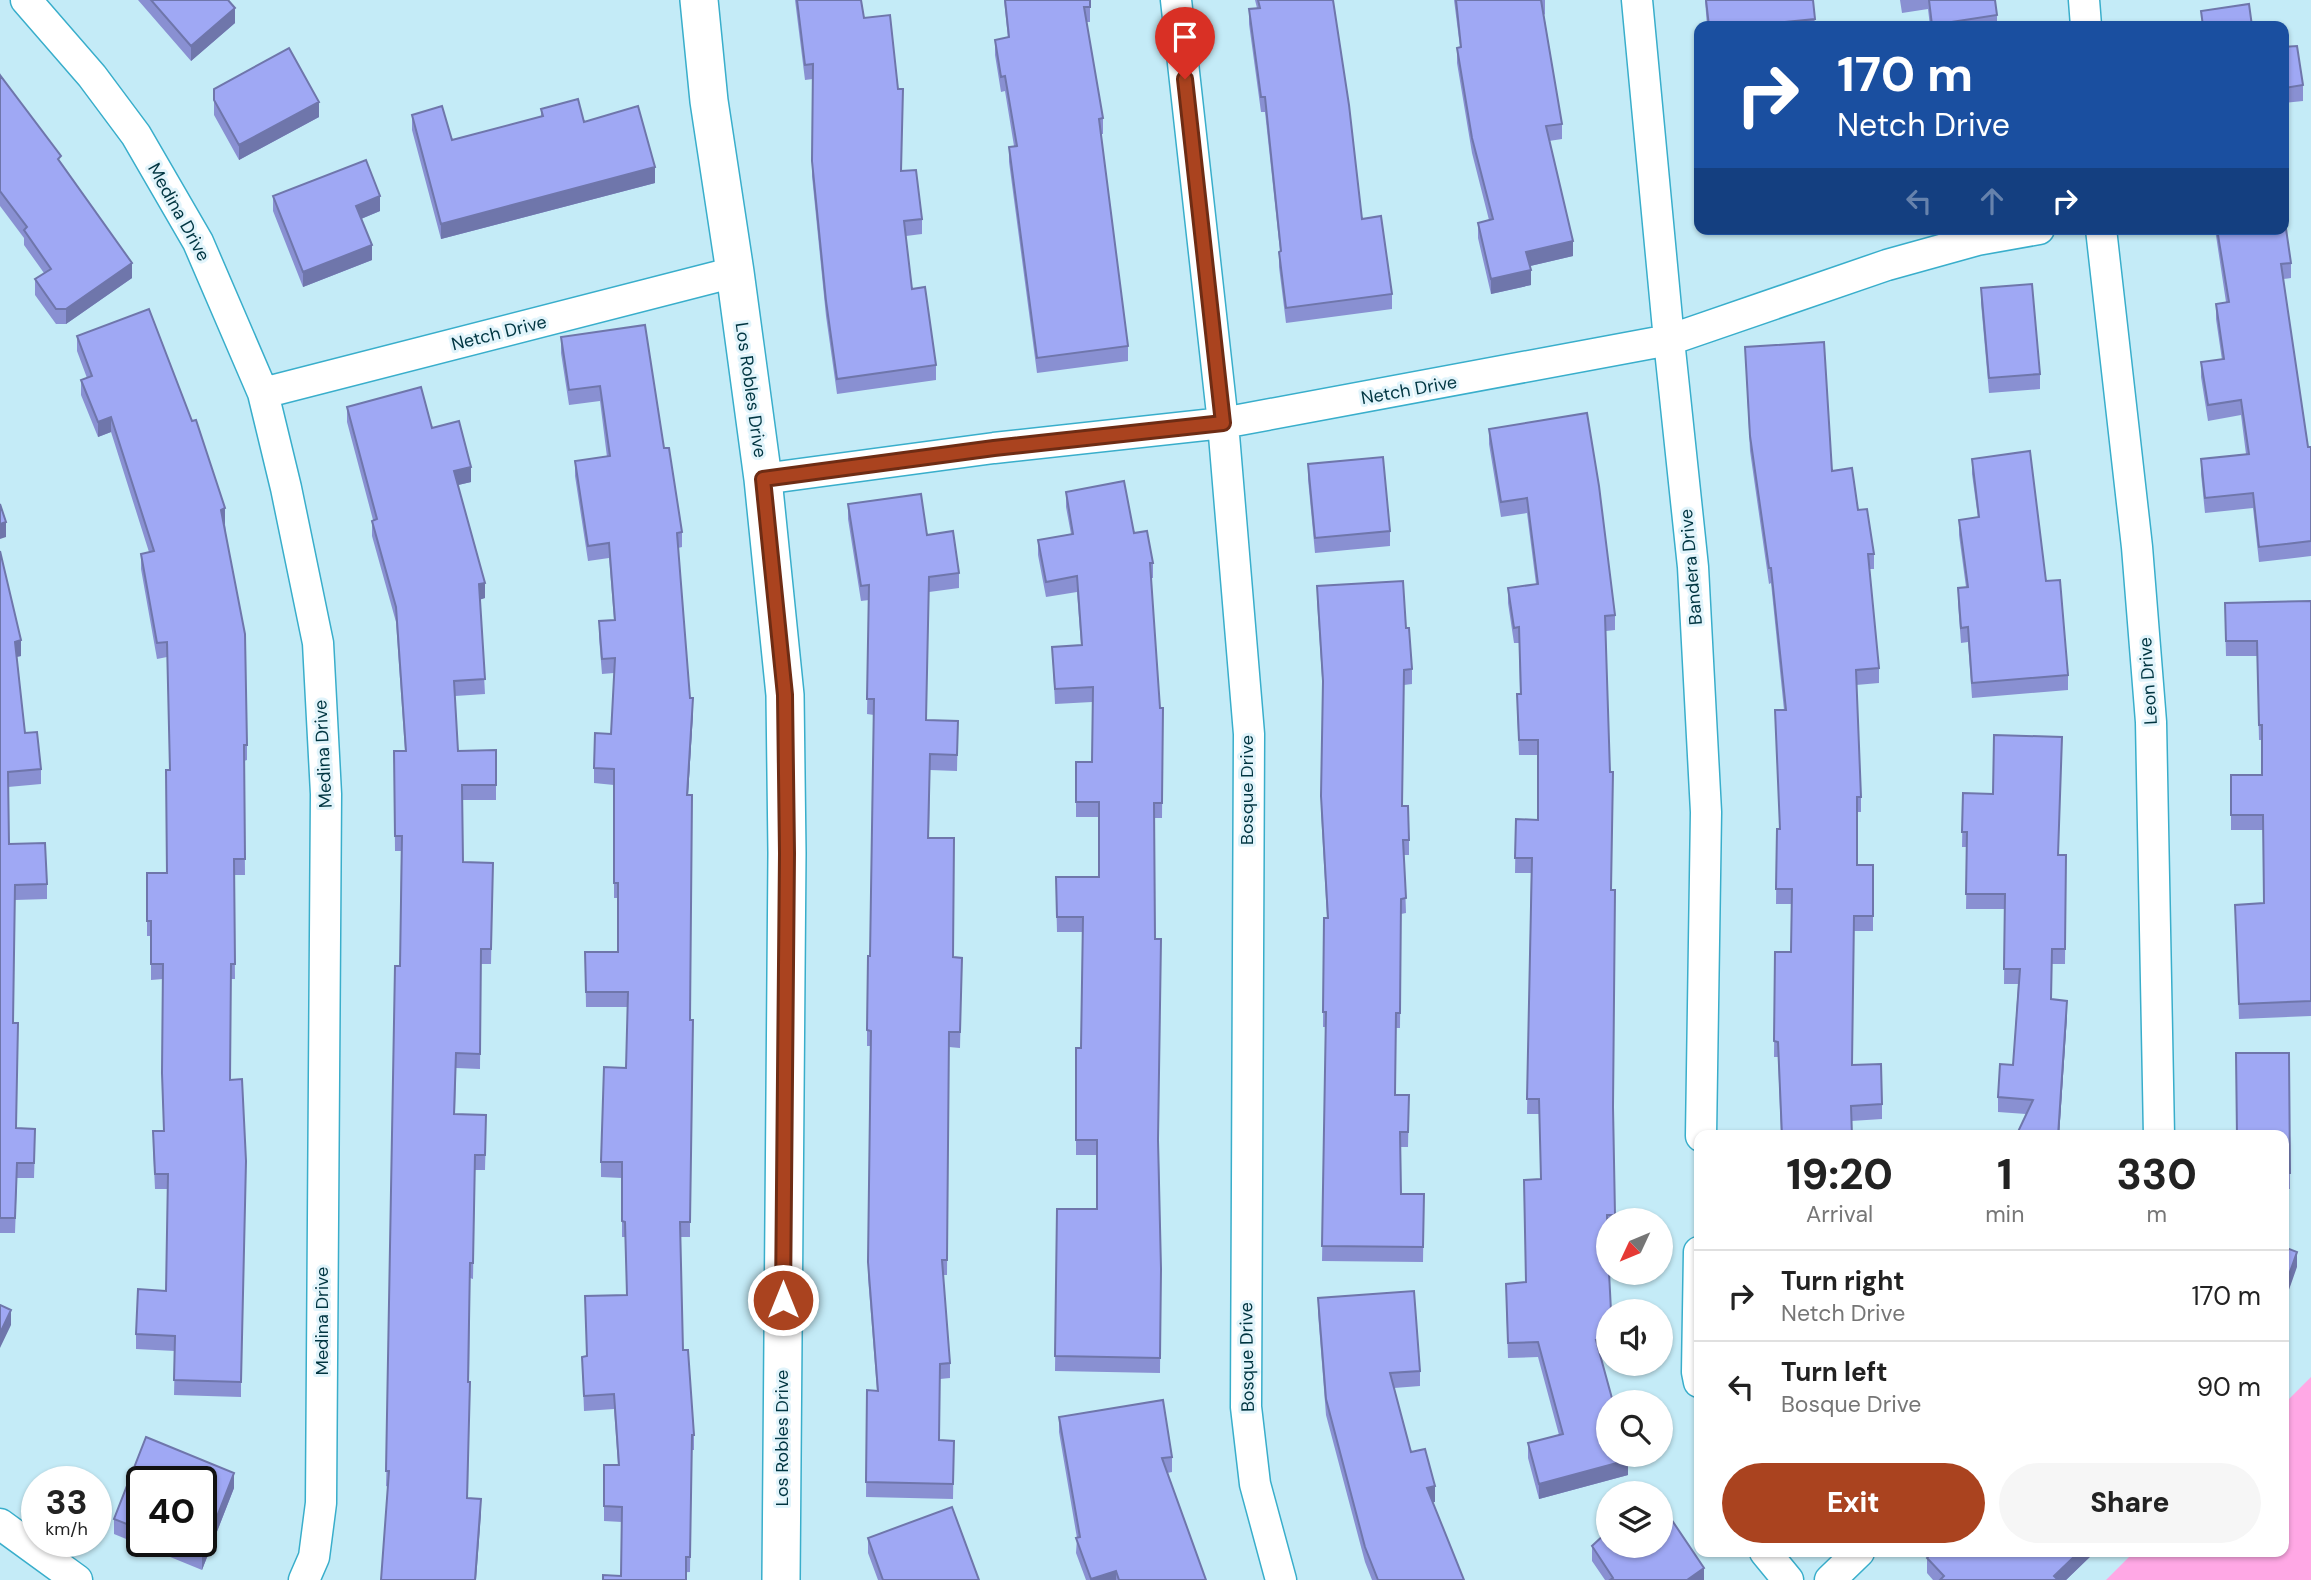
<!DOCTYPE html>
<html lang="en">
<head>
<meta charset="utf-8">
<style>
  body { margin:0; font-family:"DM Sans",sans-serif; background:#f6f6f6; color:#222; height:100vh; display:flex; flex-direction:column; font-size:26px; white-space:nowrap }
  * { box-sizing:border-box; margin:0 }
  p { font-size:23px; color:#767676 }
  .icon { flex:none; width:38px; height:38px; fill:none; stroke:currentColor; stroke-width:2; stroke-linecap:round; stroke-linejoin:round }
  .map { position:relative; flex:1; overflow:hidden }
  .panel { position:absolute; left:1694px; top:1130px; width:595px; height:427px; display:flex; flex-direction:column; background:#fff; border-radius:14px; box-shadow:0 2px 5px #0004 }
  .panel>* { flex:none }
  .hud { position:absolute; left:1694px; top:21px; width:595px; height:214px; border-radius:14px; box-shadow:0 2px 5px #0004; background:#1a4fa0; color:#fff; overflow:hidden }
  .needle { width:46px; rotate:226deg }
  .fabs { position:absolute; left:1596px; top:1208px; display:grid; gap:14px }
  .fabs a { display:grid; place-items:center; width:77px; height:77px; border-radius:50%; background:#fff; box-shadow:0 2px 5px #0004; font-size:35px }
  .speed { position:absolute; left:21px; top:1466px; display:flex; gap:14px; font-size:35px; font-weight:700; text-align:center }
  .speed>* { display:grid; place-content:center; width:91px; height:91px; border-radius:50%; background:#fff; box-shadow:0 2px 5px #0004; line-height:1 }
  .speed small { font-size:18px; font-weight:400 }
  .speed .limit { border:4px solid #111; border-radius:10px; background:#fff; color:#111 }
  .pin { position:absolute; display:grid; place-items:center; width:60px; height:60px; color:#fff; margin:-72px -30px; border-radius:50% 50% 50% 0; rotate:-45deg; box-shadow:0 0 7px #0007 }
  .pin .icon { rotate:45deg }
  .me { position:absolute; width:77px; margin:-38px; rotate:0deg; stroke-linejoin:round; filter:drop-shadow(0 0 5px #0008) }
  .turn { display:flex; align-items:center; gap:24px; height:147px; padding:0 28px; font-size:32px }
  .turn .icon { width:91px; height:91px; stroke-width:2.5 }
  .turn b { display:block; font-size:49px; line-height:60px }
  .lanes { display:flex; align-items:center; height:66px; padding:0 28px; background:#0003; justify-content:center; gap:35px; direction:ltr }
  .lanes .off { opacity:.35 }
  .eta { display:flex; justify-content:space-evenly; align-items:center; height:119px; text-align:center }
  .eta b { font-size:42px; font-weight:800; line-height:49px }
  .primary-button { display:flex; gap:14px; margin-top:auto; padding:14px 28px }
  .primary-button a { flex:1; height:80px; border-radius:42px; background:#aa431f; color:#fff; font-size:28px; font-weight:800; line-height:80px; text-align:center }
  .primary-button a+a { background:#f6f6f6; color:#222 }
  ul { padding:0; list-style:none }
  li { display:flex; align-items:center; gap:21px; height:91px; padding:0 28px; border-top:2px solid #e0e0e0 }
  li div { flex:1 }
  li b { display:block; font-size:26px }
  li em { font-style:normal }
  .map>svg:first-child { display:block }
  .green { fill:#ffa8e5 }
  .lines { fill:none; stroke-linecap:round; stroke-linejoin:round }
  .minor-casing { stroke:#39aecb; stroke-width:33 }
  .tertiary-casing { stroke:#39aecb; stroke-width:40 }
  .minor { stroke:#fff; stroke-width:30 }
  .tertiary { stroke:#fff; stroke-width:37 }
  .wall { fill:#8990d2; fill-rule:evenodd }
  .shaded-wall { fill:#6f76ab }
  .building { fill:#9fa8f4; stroke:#6f76ab; stroke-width:2 }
  .route-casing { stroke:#6e2c14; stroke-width:18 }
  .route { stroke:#aa431f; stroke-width:12 }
  .labels { text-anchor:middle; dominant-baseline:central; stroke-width:6; stroke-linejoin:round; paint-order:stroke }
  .street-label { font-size:18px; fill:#003541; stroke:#e1f4fb }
</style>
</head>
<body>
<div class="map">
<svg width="2311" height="1580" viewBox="0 0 2311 1580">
  <rect width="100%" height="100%" fill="#c4ebf7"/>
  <path class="green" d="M2311,1377V1580H2106L2134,1552H2284V1404Z"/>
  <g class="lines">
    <g class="minor-casing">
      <path id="minor" d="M26,0L92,76L136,135L198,242L263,393L286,488L318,643L326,794L321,1503L314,1557L304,1580
        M1176,0L1223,423L1249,734L1246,1407L1255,1484L1281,1580
        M1637,0L1669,340L1693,567L1706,812L1701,1136
        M2084,0L2086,26
        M2101,229L2137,547L2151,722L2159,1136
        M263,393L735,272
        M763,479L994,448L1223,423L1669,340L1887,265L1977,240L2039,229
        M1699,1252L1697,1372L1699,1382
        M0,1524L77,1580
        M1765,1552L1788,1580
        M1830,1580L1859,1552"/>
    </g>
    <g class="tertiary-casing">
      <path id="tertiary" d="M699,0L709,101L735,272L763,479L785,695L787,853L781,1580"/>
    </g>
    <use href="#minor" class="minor"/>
    <use href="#tertiary" class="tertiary"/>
  </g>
  <path class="wall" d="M138,0H228L235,23L191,61Z
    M795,0H861L864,18L902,171L922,219V234L906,236L912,289L936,365V380L837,394L826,316L812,176L813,79L805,80Z
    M1004,0H1090V22H1086L1103,118V134H1101L1128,346V361L1037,373L1009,162V147L1014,146L1005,91L1001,92L995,55V40L1008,38Z
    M1255,0H1333L1362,219L1392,294V309L1286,323L1279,267V252L1280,251L1265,112H1261L1249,24V9L1257,8Z
    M1454,0H1545V14L1544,15L1562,124V139L1549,141L1573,256L1530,266L1531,285L1491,294L1478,238V223L1489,220L1472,153L1457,63V48L1460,47Z
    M1705,0H1813L1815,26H1707Z
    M1900,0H1995L1997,15V26H1930L1928,9L1902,13Z
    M2284,47L2303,85V101L2284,103Z
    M0,75L61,163L132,278L66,324H56L35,295V279L44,273L24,245V238L0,206Z
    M214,89L319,117L239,160L214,115Z
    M541,109L584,122L655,183L441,239L412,130V115L452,140L541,117Z
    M273,196L380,211L361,219L372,260L303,287L273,211Z
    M2215,229H2284L2291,263V278L2283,279L2308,447H2311V556L2259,562L2253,508L2205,513L2201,474V459L2246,454L2241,415L2208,421L2201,377V362L2222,360L2216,319V304L2226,302Z
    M1981,288L2040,374V389L1989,393L1981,303Z
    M77,336L225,524L247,745V760L244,761L245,875H234L235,979H231L230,1080L242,1079L241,1397L174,1395L175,1351L136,1349V1334L166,1291L168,1189H155L153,1146V1131H164L162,1088L163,979L151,980V936H147V873H167L170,770L167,657L157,659L141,569V554L149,552L111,432L98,437L81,395V380L87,378L77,351Z
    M561,337L664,448L682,532V547L678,548L690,698L693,713L688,795L690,1020V1237H680L683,1350L694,1435V1450H692L690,1572L621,1576L622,1522L604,1521V1465H618L614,1409L584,1411L582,1357L586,1356L627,1295L625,1237H622V1178L601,1177V1162L626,1068L628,1007H586L585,952H618V898H614V785L594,783V768L611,734L614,673L602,674L599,637V621L614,620L609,558L588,561L575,476V461L607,457L600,401L569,405L561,353Z
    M1745,347L1858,510L1874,554V569H1869L1879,668V683L1856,685L1861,797V812H1857V865L1873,880V931H1854L1852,1065L1882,1104V1119L1851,1121L1852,1136H1781L1778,1057H1774L1775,952H1791L1792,904H1776L1777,829H1780L1775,710H1784L1771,583L1769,584L1750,451Z
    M347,407L432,428L471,482L458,485L485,598L480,599L485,694L455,696L458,751L496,750V800H462L463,862L493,863L491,964H481L480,1069L456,1068L455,1114L486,1130L485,1170H475L473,1279L470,1278L468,1498L481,1514L386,1486L400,966L401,851H395L394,751H405L396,622L372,536V521L373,520L347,422Z
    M1489,429L1615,615V630L1606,631L1611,890L1613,1111L1615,1220H1608V1355H1600L1628,1475L1539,1499L1528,1458V1443L1559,1435L1538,1357L1508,1358L1506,1299V1284L1526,1282L1541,1179L1539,1114H1527L1531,873H1515L1516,819L1538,820V755H1519L1517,709L1520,694L1519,643H1514L1508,603V588L1536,584L1527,513L1501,517L1489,444Z
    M1972,459L2046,581L2068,675V690L1972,698L1968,642L1961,643L1958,603V588L1966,587L1959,535V520L1978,518L1972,474Z
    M1308,464L1390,531V546L1315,553L1308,479Z
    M1066,492L1134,533L1153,563V578H1151L1160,708H1163L1162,818H1154L1155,939L1161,1269L1160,1373L1055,1371L1057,1209H1097V1155H1076V1048H1081L1083,932H1057L1056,892L1099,877V817H1076V762H1092V702L1055,704L1052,647L1081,645L1077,592L1046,597L1038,555V540L1071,534L1066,507Z
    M848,504L927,535L959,573V588L929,592L926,720L958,721L957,771L930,770L929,838L953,957L962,958L960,1048L949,1047L947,1275H943L950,1363V1378L940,1379L939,1440L954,1441L953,1499L866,1497L867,1390L877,1391L868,1277L870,1046H867V1030L870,956L874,715L867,714L869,600L861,601L848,519Z
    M0,551L21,656L17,657L25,733L41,769V784L8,787L9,844L47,884V899L15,900L13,1023L16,1128L35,1144L34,1178H17L15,1233H0Z
    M1317,586L1406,628L1412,669V684L1404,685L1402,806L1409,840V855H1404L1406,913L1401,914L1400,1028H1396L1395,1095H1409L1408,1147H1400L1401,1194H1424L1423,1262L1322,1261L1326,1027H1323L1324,918H1327L1321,812L1323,693L1317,601Z
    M2311,601V1016L2239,1019L2235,905L2264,903L2263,830H2231V775H2262V740H2259L2257,656H2226L2225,618Z
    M1963,793L2059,855H2066L2065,964H2052L2051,999L2067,1016L2059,1136L2026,1114L1998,1112V1097L2013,1065L2018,984H2004L2005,909H1966L1967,847H1962Z
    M2289,1053L2290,1189H2284V1136Z
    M1318,1298L1420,1371V1386L1394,1388L1411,1452L1435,1502H1432L1464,1580H1372L1365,1562L1326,1415L1318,1313Z
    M1059,1417L1172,1457V1472L1167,1473L1206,1580H1086L1076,1553L1077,1538L1059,1432Z
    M146,1437L234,1473V1488L202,1570L114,1534V1519ZM142,1482H201V1542H142Z
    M868,1538L979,1580H878L868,1553Z
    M1592,1546L1704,1580H1605L1592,1561Z
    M1933,1552H2095L2066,1580H1933L1927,1573V1558Z"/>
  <path class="shaded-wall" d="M235,8V23L191,61V46Z
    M319,102V117L239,160V145Z
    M655,167V183L441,239V224Z
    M380,196V211L356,221V206Z
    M1573,241V256L1526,267V252Z
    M372,245V260L303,287V272Z
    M132,263V278L66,324V309Z
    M1531,270V285L1491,294V279Z
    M111,417V432L98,437V422Z
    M471,467V482L454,486V471Z
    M225,508V524L221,525V510Z
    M6,522V537L0,539V524Z
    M485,583V598L479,600V584Z
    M21,640V656L15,657V642Z
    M693,698V713L687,811V795Z
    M2067,1001V1016L2059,1136H2058Z
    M2297,1252V1267L2284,1304V1289Z
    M11,1310V1325L0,1348V1333Z
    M1628,1460V1475L1539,1499V1484Z
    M234,1473V1488L202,1570V1555Z
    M1435,1486V1502L1427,1503V1488Z
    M481,1499V1514L476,1580H475Z
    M2079,1552H2095L2066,1580H2054V1576Z
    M1704,1568V1580H1687Z
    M1116,1571V1580H1091V1579Z"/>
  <path class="building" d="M151,0H228L235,8L191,46Z
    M797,0H861L864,18L890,15L898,89H903L901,171L916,170L922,219L904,221L912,289L925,287L936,365L837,379L826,301L812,161L813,64L805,65Z
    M1005,0H1090V7H1084L1103,118L1099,119L1128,346L1037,358L1009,147L1017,146L1005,76L1001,77L995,40L1009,37Z
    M1258,0H1333L1349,105L1362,219L1381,216L1392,294L1286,308L1279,252L1281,251L1265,97H1261L1249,9L1260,8Z
    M1456,0H1541L1562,124L1546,126L1573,241L1526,252L1531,270L1491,279L1478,223L1493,219L1472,138L1457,48L1461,47Z
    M1706,0H1813L1815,19L1786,22L1787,26H1709Z
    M1929,0H1995L1997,15L1932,25Z
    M2249,4L2252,26H2203L2201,11Z
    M2297,46L2303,85L2284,88V47Z
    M289,48L319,102L239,145L214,100V89Z
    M0,75L61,156L58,159L132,263L66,309H56L35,279L51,269L24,230L27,227L0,191Z
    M578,99L584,122L638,106L655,167L441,224L412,115L442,106L452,140L543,116L541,109Z
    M366,160L380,196L356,206L372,245L303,272L273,196Z
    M2284,215L2291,263L2281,264L2308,447H2311V541L2259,547L2253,493L2205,498L2201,459L2249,454L2241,400L2208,405L2201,362L2224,359L2216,304L2229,302L2217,229H2284Z
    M2032,284L2040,374L1989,378L1981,288Z
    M149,309L192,421L196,420L225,508L221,510L245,634L247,745H244L245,859H234L235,964H231L230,1080L242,1079L246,1161L241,1382L174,1380L175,1336L136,1334L138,1289L166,1291L168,1174H155L153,1131H164L162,1073L163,964H151V921H147V873H167L166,770H170L167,642L157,643L141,554L154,551L111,417L98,422L81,380L92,376L77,336Z
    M645,325L664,448H669L682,532L677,533L690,698H693L687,795H692L690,1020H693L690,1222H680L683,1350H688L694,1435H692L690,1557H686V1580H603V1575L621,1576L622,1507L604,1506V1465H619L614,1394L584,1396L582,1357L587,1356L585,1296L627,1295L625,1222L622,1221V1162H601L604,1067L626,1068L628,992H586L585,952H618V883H614V769L594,768L595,733L611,734L615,658L602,659L599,621L615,620L609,543L588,546L575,461L610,456L600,386L569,390L561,337Z
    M1824,342L1832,471L1852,468L1858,510L1867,509L1874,554H1868L1879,668L1856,670L1861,797H1857V865H1873V916H1854L1852,1065L1881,1064L1882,1104L1851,1106L1852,1136H1782L1778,1042L1774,1041L1775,952H1791L1792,889H1776L1777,829H1780L1775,710H1786L1771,568H1769L1750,436L1745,347Z
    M421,387L432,428L459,421L471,467L454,471L485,583L479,584L485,679L454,681L458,751L496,750V785H462L463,862L493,863L491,949H481L480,1054L456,1053L454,1114L486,1115L485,1155H475L473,1263H470L468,1382H470L467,1498L481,1499L475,1580H381L389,1471H386L395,966H400L402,836H395L394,751H406L396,607L372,521L377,519L347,407Z
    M1587,413L1599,486L1615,615L1605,616L1610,772H1613L1611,890H1615L1613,1107L1615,1215H1607L1608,1272H1609L1611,1311H1608V1340H1596L1613,1402H1608V1454H1627L1628,1460L1539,1484L1528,1443L1563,1434L1538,1342L1508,1343L1506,1284L1526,1282L1524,1180L1541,1179L1539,1099H1527L1532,858H1515L1516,819L1538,820V740H1519L1517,694H1521L1519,627L1514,628L1508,588L1538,584L1527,498L1501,502L1489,429Z
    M2030,451L2046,581L2060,580L2068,675L1972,683L1968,627L1961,628L1958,588L1968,587L1959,520L1979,517L1972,459Z
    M1383,457L1390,531L1315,538L1308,464Z
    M1124,481L1134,533L1147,531L1153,563H1150L1160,708H1163L1162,803H1154L1155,939H1161L1158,1140L1161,1269L1160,1358L1055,1356L1057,1209H1097V1140H1076V1048H1081L1083,917H1057L1056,877H1099V802H1076V762H1092L1093,687L1055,689L1052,647L1082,645L1077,576L1046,582L1038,540L1073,534L1066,492Z
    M921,494L927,535L953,531L959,573L929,577L926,720L958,721L957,755L930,754L928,838H954L953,957L962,958L960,1032H949L947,1260H942L950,1363L940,1364L939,1440L954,1441L953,1484L866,1482L867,1390L878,1391L868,1262L871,1031L867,1030L868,956H870L874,699H867L869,585L861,586L848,504Z
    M0,504L6,522L0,524Z
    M0,551L21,640L15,642L25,733L37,732L41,769L8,772L9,844L45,843L47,884L15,885L13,1023H18L16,1128L35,1129L34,1163H17L15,1218H0Z
    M1403,581L1406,628H1409L1412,669L1404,670L1402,806H1408L1409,840H1403L1406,898L1401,899L1400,1013H1396L1395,1095H1409L1408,1132H1400L1401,1194H1424L1423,1247L1322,1246L1326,1012H1323L1324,918H1328L1321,796L1323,681L1317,586Z
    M2311,601V1001L2239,1004L2235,905L2264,903L2263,815H2231V775H2262V725H2259L2257,641H2226L2225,603Z
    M1994,735L2062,737L2058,855H2066L2065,949H2052L2051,999L2067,1001L2058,1136H2016L2033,1100L1998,1097L2000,1064L2013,1065L2020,969H2004L2005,894H1966L1967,832H1962L1963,793L1993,794Z
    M2236,1053H2289L2290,1173H2284V1136H2237Z
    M2284,1247L2297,1252L2284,1289Z
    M1414,1291L1420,1371L1390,1373L1411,1452L1425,1449L1435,1486L1427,1488L1464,1580H1378L1365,1547L1326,1399L1318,1298Z
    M0,1305L11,1310L0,1333Z
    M1163,1400L1172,1457L1162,1458L1206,1580H1119L1116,1571L1091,1579L1076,1538L1080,1537L1059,1417Z
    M146,1437L234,1473L202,1555L170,1542H201V1482H142V1530L114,1519Z
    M1661,1504L1704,1568L1687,1580H1610L1613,1578L1592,1546L1608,1531V1545H1661Z
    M952,1507L979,1580H883L868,1538Z
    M1933,1552H2079L2054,1576L2058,1580H1940L1944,1576L1927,1558Z"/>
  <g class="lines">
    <g class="route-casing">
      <path id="route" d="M783,1300L787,853L785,695L763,479L994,448L1223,423L1185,79"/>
    </g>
    <use href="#route" class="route"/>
  </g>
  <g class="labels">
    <g class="street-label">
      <text transform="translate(179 212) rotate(61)">Medina Drive</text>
      <text transform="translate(499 333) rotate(-14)">Netch Drive</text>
      <text transform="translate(751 390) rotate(82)">Los Robles Drive</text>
      <text transform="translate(1409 390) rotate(-10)">Netch Drive</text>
      <text transform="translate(1691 567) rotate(-95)">Bandera Drive</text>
      <text transform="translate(2148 681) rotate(-94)">Leon Drive</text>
      <text transform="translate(323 754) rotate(-93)">Medina Drive</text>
      <text transform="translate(1247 790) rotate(-90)">Bosque Drive</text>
      <text transform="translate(322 1321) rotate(-90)">Medina Drive</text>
      <text transform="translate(1247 1357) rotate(-91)">Bosque Drive</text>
      <text transform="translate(782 1438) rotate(-90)">Los Robles Drive</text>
    </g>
  </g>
</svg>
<div class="fabs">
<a><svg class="needle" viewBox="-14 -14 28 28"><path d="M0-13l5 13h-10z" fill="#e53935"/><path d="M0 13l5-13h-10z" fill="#767676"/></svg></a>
<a><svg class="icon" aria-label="sound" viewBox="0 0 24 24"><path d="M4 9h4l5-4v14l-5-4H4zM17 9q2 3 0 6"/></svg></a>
<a><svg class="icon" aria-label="search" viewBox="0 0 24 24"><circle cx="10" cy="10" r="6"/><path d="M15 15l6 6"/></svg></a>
<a><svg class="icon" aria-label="layers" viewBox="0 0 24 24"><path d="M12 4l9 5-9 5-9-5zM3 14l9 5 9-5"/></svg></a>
</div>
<div class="speed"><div>33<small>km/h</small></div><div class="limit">40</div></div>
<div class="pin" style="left:1185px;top:79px;background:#d93025"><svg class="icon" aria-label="arrive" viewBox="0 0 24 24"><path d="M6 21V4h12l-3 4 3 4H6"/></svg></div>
<svg class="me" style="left:783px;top:1300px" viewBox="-20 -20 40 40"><circle r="17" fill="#aa431f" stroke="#fff" stroke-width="3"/><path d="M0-11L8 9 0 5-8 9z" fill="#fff"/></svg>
<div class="hud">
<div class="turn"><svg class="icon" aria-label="right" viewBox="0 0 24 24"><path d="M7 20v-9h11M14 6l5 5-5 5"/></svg><div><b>170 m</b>Netch Drive</div></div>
<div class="lanes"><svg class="icon off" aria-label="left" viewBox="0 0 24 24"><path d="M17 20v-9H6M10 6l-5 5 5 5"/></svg><svg class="icon off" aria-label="ahead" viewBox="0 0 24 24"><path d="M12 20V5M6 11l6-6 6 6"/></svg><svg class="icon" aria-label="right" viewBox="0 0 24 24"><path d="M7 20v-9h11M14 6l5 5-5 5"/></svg></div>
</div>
<section class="panel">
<div class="eta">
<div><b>19:20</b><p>Arrival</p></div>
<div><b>1</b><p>min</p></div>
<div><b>330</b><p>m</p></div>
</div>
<ul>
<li><svg class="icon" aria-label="right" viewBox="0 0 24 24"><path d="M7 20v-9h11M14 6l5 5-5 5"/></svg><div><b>Turn right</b><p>Netch Drive</p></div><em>170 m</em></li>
<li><svg class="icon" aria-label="left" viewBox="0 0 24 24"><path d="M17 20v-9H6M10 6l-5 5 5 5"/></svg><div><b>Turn left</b><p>Bosque Drive</p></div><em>90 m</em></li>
</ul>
<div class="primary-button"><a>Exit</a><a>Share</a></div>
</section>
</div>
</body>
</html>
